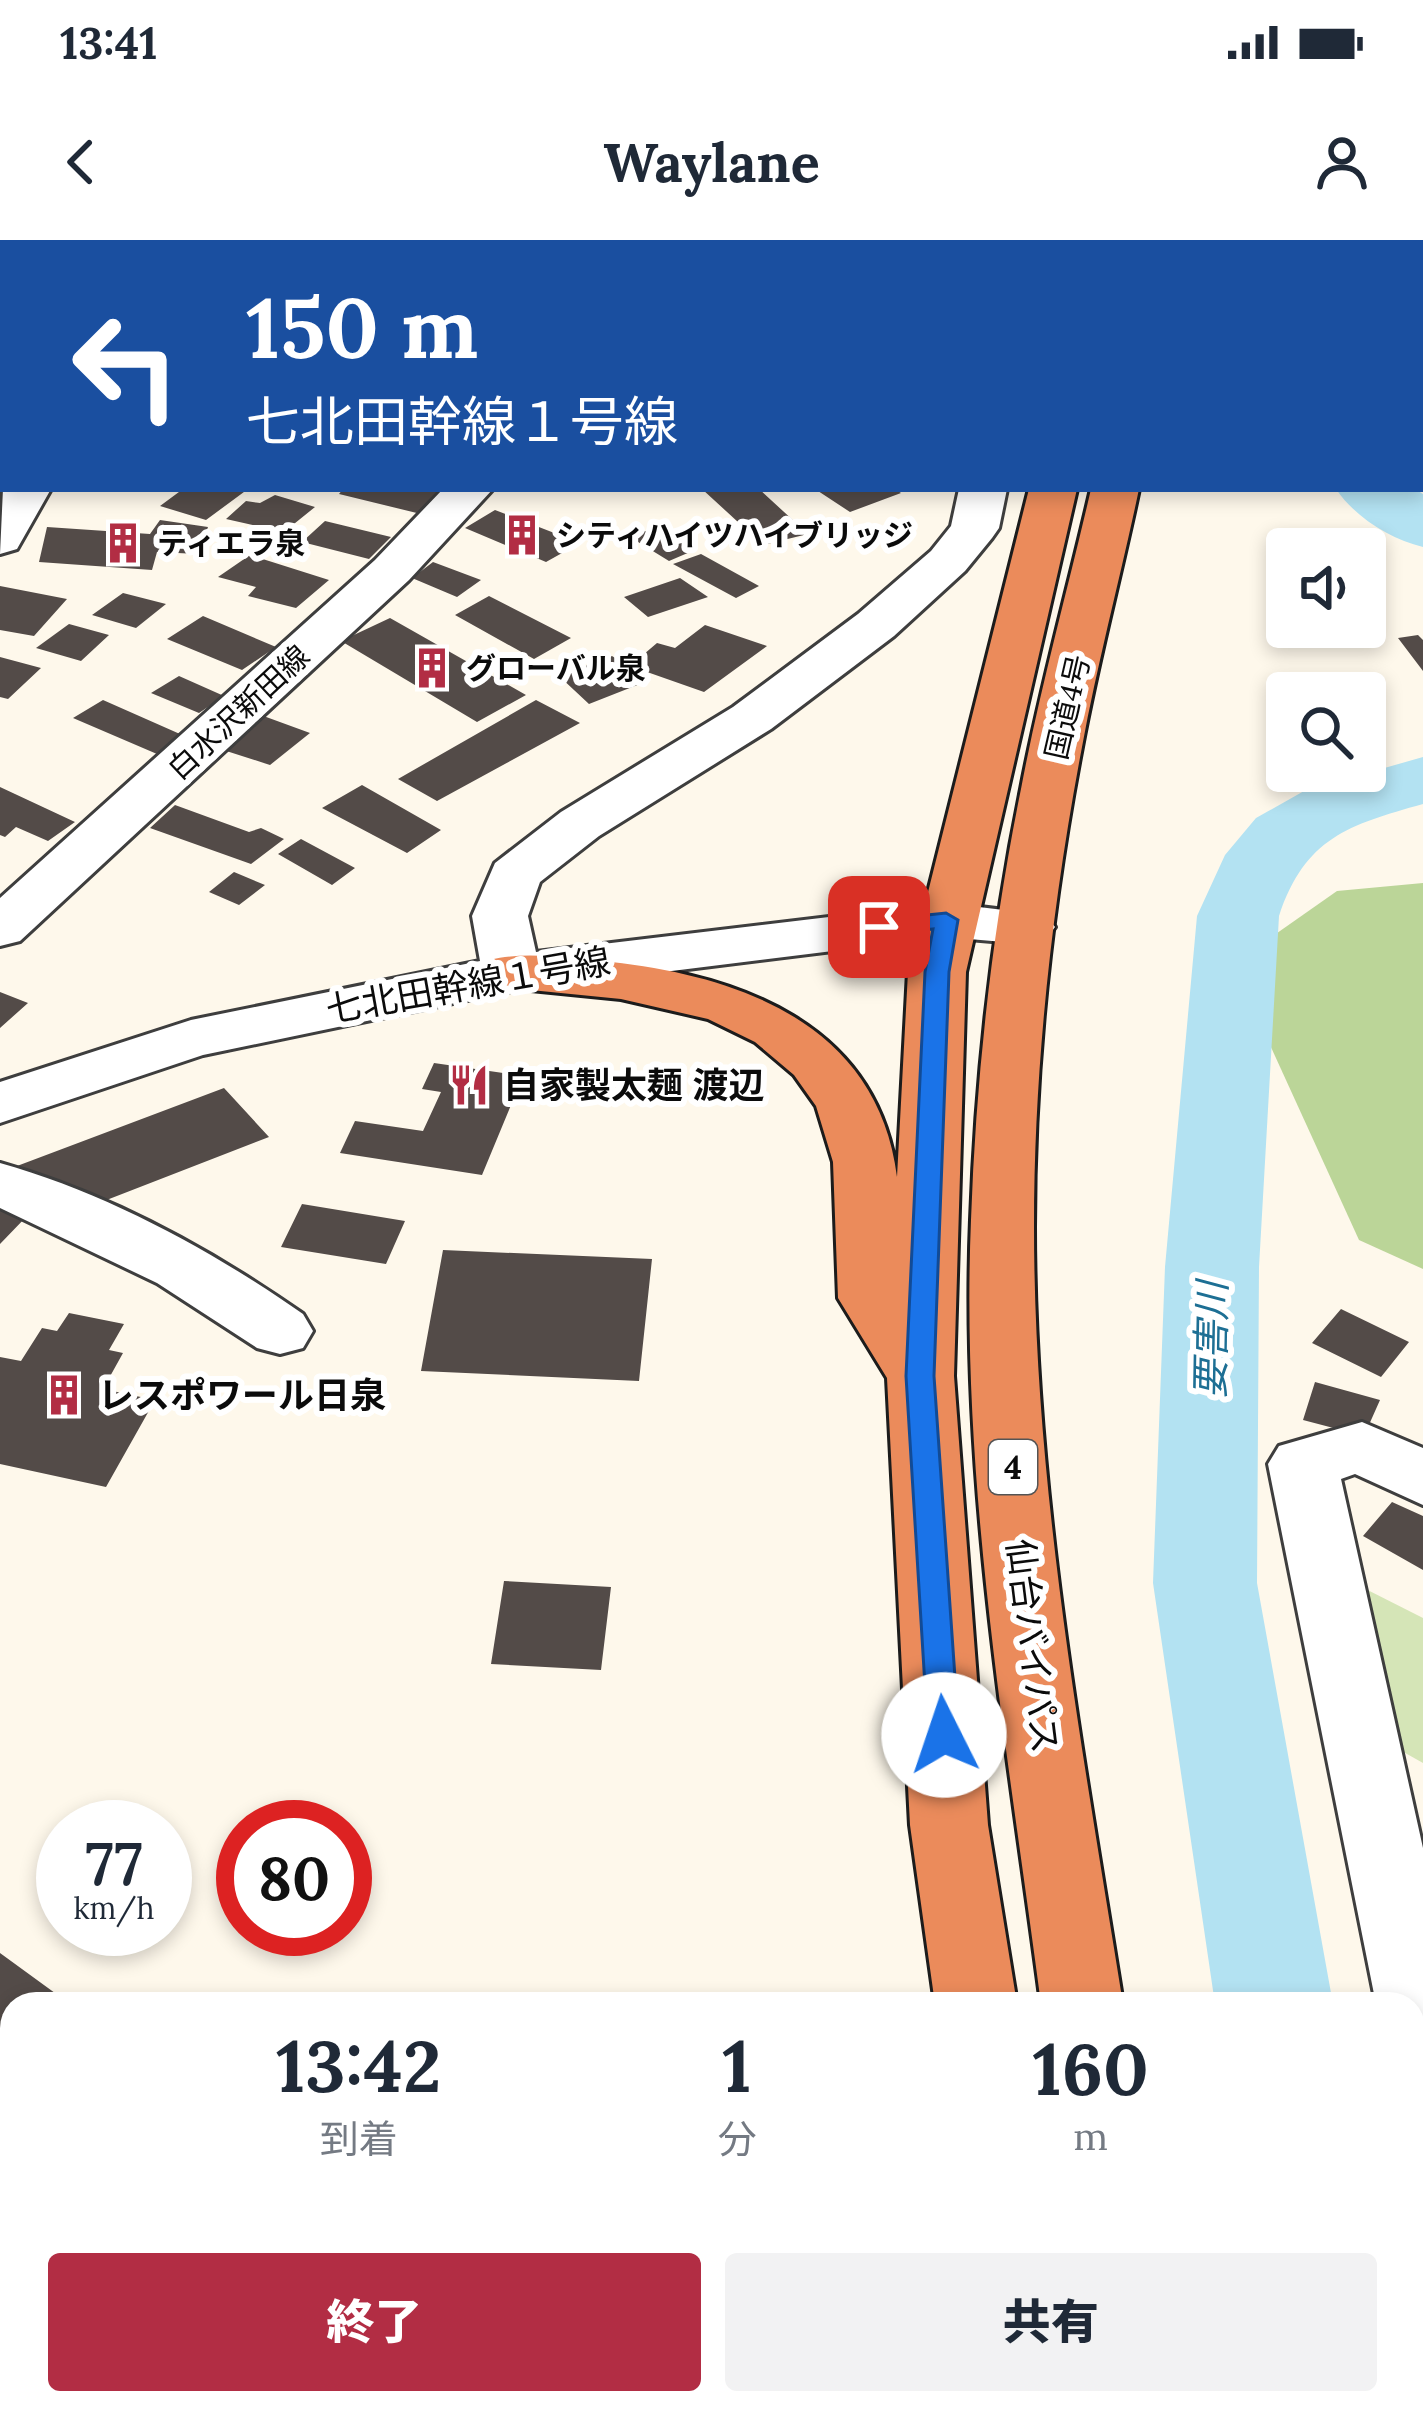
<!DOCTYPE html>
<html lang="ja">
<head>
<meta charset="utf-8">
<style>
  body { margin:0; font-family:Lora,"Noto Sans JP",serif; background:#f2f2f3; color:#1f2937; height:100vh; display:flex; flex-direction:column; font-size:45px; white-space:nowrap }
  * { box-sizing:border-box; margin:0 }
  p { font-size:39px; color:#747a83 }
  .icon { flex:none; width:66px; height:66px; fill:none; stroke:currentColor; stroke-width:2; stroke-linecap:round; stroke-linejoin:round }
  .map { position:relative; flex:1; overflow:hidden }
  .panel { position:absolute; left:0px; top:1752px; width:1425px; height:423px; display:flex; flex-direction:column; background:#fff; border-radius:36px 36px 0 0; box-shadow:0 6px 18px #0003 }
  .panel>* { flex:none }
  .banner { position:absolute; left:0px; top:0px; width:1425px; height:252px; box-shadow:0 6px 18px #0003; background:#1a4fa0; color:#fff; overflow:hidden }
  .tools { position:absolute; left:1266px; top:288px; display:grid; gap:24px }
  .tools a { display:grid; place-items:center; width:120px; height:120px; border-radius:12px; background:#fff; box-shadow:0 6px 18px #0003; font-size:60px }
  .speed { position:absolute; left:36px; top:1560px; display:flex; gap:24px; font-size:60px; font-weight:700; text-align:center }
  .speed>* { display:grid; place-content:center; width:156px; height:156px; border-radius:50%; background:#fff; box-shadow:0 6px 18px #0003; line-height:1 }
  .speed small { font-size:30px; font-weight:400 }
  .speed .limit { border:18px solid #d22; background:#fff; color:#111 }
  .pin { position:absolute; display:grid; place-items:center; width:102px; height:102px; color:#fff; margin:-51px; border-radius:24px; box-shadow:0 6px 18px #0006 }
  .me { position:absolute; width:132px; margin:-66px; rotate:356deg; stroke-linejoin:round; filter:drop-shadow(0 0 9px #0008) }
  .turn { display:flex; align-items:center; gap:42px; height:252px; padding:0 48px; font-size:54px }
  .turn .icon { width:156px; height:156px; stroke-width:2.5 }
  .turn b { display:block; font-size:84px; line-height:102px }
  .eta { display:flex; justify-content:space-evenly; align-items:center; height:204px; text-align:center }
  .eta b { font-size:72px; font-weight:800; line-height:84px }
  .action { display:flex; gap:24px; margin-top:auto; padding:24px 48px }
  .action a { flex:1; height:138px; border-radius:12px; background:#b22d44; color:#fff; font-size:48px; font-weight:800; line-height:138px; text-align:center }
  .action a+a { background:#f2f2f3; color:#1f2937 }
  .status { display:flex; justify-content:space-between; align-items:center; height:84px; padding:0 60px; background:#fff; direction:ltr }
  .status svg { height:33px; fill:currentColor }
  header { display:flex; justify-content:space-between; align-items:center; height:156px; padding:0 48px; background:#fff; font-size:54px; font-weight:800 }
  .map>svg:first-child { display:block }
  .green { fill:#d5e5b7 }
  .forest { fill:#bbd598 }
  .lines { fill:none; stroke-linecap:round; stroke-linejoin:round }
  .river { fill:#b3e2f2; fill-rule:evenodd }
  .building { fill:#534b48 }
  .minor-casing { stroke:#3e3e3e; stroke-width:6 }
  .highway-casing { stroke:#1c1c1c; stroke-width:6 }
  .minor { fill:#fff; fill-rule:evenodd }
  .highway { fill:#eb8b5b; fill-rule:evenodd }
  .route { fill:#1a73e8; stroke:#114b97; stroke-width:3 }
  .labels { text-anchor:middle; dominant-baseline:central; stroke-width:12; stroke-linejoin:round; paint-order:stroke }
  .far-poi-label { font-size:30px; font-weight:bold; fill:#0b0b0b; stroke:#fff; text-anchor:start }
  .far-street-label { font-size:30px; fill:#0b0b0b; stroke:#fff }
  .shield { fill:#fff; stroke:#545454; stroke-width:3 }
  .shield-label { font-size:33px; font-weight:bold; fill:#0b0b0b }
  .street-label { font-size:36px; fill:#0b0b0b; stroke:#fff }
  .poi-label { font-size:36px; font-weight:bold; fill:#0b0b0b; stroke:#fff; text-anchor:start }
  .water-label { font-size:39px; font-style:italic; fill:#1d6f94; stroke:#fff }
</style>
</head>
<body>
<div class="status"><b>13:41</b><svg viewBox="0 0 49 12"><path d="M0 12V9h3v3zM5 12V6h3v6zM10 12V3h3v9zM15 12V0h3v12zM26 1h20v11H26zM47 4h2v5h-2z"/></svg></div>
<header><svg class="icon" aria-label="back" viewBox="0 0 24 24"><path d="M15 5l-7 7 7 7"/></svg>Waylane<svg class="icon" aria-label="person" viewBox="0 0 24 24"><circle cx="12" cy="8" r="4"/><path d="M4 21q1-7 8-7t8 7"/></svg></header>
<div class="map">
<svg width="1423" height="2173" viewBox="0 0 1423 2173">
  <rect width="100%" height="100%" fill="#fef8eb"/>
  <path class="green" d="M1326,1329L1423,1378V1523L1359,1487Z"/>
  <path class="forest" d="M1423,643V1029L1359,1000L1233,724L1337,651Z"/>
  <g class="lines">
    <path class="river" d="M759,0H823L825,3H761Z
      M1336,249H1415L1423,254V307C1390,299 1355,277 1336,249Z
      M1423,517V564C1348,585 1305,598 1279,676L1259,1027L1257,1343L1333,1764H1215L1153,1343L1165,1027L1197,676L1225,615L1256,578L1304,551Z
      M1413,2116L1423,2129V2173H1309L1306,2163H1413Z"/>
  </g>
  <path class="building" d="M183,249H248L206,280L160,266Z
    M343,249H443L448,250L425,275L339,254Z
    M702,249H759L808,294L763,305Z
    M815,249H895L901,253L850,272Z
    M275,255L315,267L284,292L226,279L246,261L260,263Z
    M495,270L580,303L546,322L465,288Z
    M160,280L208,287L198,314L157,312L152,330L39,322L47,287L150,294Z
    M325,281L391,297L369,319L302,302Z
    M645,291L655,296L665,293L697,309L669,321L630,297Z
    M701,314L759,346L736,358L673,324Z
    M250,315L329,340L296,368L248,356L256,347L218,337Z
    M433,322L481,340L457,357L412,338Z
    M680,338L708,357L648,377L624,357Z
    M0,346L67,359L34,396L0,390Z
    M123,353L166,364L136,388L92,375Z
    M489,356L571,398L534,419L455,375Z
    M203,376L276,407L242,430L167,399Z
    M390,378L526,455L477,482L341,401Z
    M69,384L109,395L81,421L36,408Z
    M705,385L767,406L704,452L630,426L657,403L675,408Z
    M1418,395L1423,400V431L1398,398Z
    M612,416L650,440L589,464L559,436Z
    M0,417L41,428L8,459L0,457Z
    M179,436L224,456L199,473L151,453Z
    M103,460L189,498L164,517L73,478Z
    M536,460L580,483L437,561L398,539Z
    M258,474L310,493L270,525L217,508Z
    M362,545L441,590L407,613L322,568Z
    M0,547L75,582L48,601L16,587L5,597L0,595Z
    M175,565L249,592L261,588L284,599L251,624L150,588Z
    M301,599L355,628L332,645L278,614Z
    M234,632L265,645L239,665L209,652Z
    M0,752L28,763L0,788Z
    M434,823L523,836L482,935L340,913L355,881L423,891L441,852L422,849Z
    M224,848L269,897L104,961L17,926Z
    M302,964L405,981L386,1024L281,1007Z
    M0,966L27,976L0,1004Z
    M443,1010L652,1019L639,1141L421,1131Z
    M1341,1069L1409,1102L1381,1137L1312,1103Z
    M69,1073L124,1084L109,1110L123,1113L103,1149L155,1160L106,1247L0,1224V1117L21,1121L42,1088L57,1091Z
    M1315,1142L1380,1160L1364,1196L1303,1180Z
    M1392,1262L1423,1276V1330L1363,1296Z
    M504,1341L611,1347L601,1430L491,1424Z
    M0,1713L70,1764H12V1825L0,1816Z
    M510,2163H592L593,2173H511Z
    M642,2163H840L851,2173H643Z"/>
  <g class="lines">
    <g class="minor-casing">
      <path id="minor" d="M518,0H560L517,3Z
        M0,191H3V219H0Z
        M3,249H51L17,309L0,314Z
        M443,249H493L409,340L20,701L0,706V658L375,320Z
        M959,249H1007L999,288L992,298L965,331L894,396L771,489L599,596L540,642L528,676L536,712L946,663L1046,675L1055,687L1046,699L1026,704L946,697L511,751L203,815L0,883V842L191,780L480,721L472,676L495,623L561,572L733,467L858,374L931,311L951,286Z
        M0,923C107,953 213,1011 303,1074L313,1091L303,1108L280,1114L257,1108L157,1043L0,968Z
        M1362,1182L1423,1208V1265L1355,1234L1341,1239L1423,1608V1828L1413,1824V1764H1376L1268,1224L1279,1206Z
        M12,2100V2163H50L47,2173H0V2105Z"/>
    </g>
    <g class="highway-casing">
      <path id="highway" d="M1079,0H1121V3H1079Z
        M1133,0H1175L1132,3Z
        M1029,249H1077L966,732L954,1136L988,1585L1017,1764H935L910,1585L887,1138L838,1058L833,922L816,866L794,835L755,802L708,779L621,759L490,746L482,733L490,720C526,711 565,718 601,721C737,734 878,783 897,937L908,732Z
        M1091,249H1139C1121,335 1098,420 1082,507C1052,664 1034,827 1034,987C1034,1248 1082,1507 1123,1764H1041C1007,1505 960,1242 971,980C976,836 992,691 1021,549C1040,448 1068,349 1091,249Z
        M997,2163H1087L1088,2173H998Z
        M1093,2163H1183L1185,2173H1095Z"/>
    </g>
    <use href="#minor" class="minor"/>
    <use href="#highway" class="highway"/>
  </g>
  <path class="route" d="M946,673L958,680L949,732L934,1136L959,1495L954,1504L944,1508L933,1504L928,1495L906,1136L925,732L933,689L879,695L868,687L879,680Z"/>
  <defs>
    <g id="building-bare" transform="scale(3.24)"><path d="M-4-6H4V6H1V3H-1V6H-4ZM-2.5-4.3h1.7v1.8h-1.7ZM.8-4.3h1.7v1.8H.8ZM-2.5-1h1.7V.8h-1.7ZM.8-1h1.7V.8H.8Z" fill="#b22d44" stroke="#fff" stroke-width="2.5" paint-order="stroke"/></g>
    <g id="restaurant-bare" transform="scale(3.24)"><path d="M-5-6h1v4h1v-4h1v4h1v-4h1v5L-1.5 .5V6h-2V.5L-5-1ZM5-6V6H3V1.5H1.5Q1.5-4 5-6Z" fill="#b22d44" stroke="#fff" stroke-width="2.5" paint-order="stroke"/></g>
  </defs>
  <g fill-rule="evenodd">
    <use href="#building-bare" x="522" y="295"/>
    <use href="#building-bare" x="123" y="303"/>
    <use href="#building-bare" x="432" y="428"/>
    <use href="#restaurant-bare" x="469" y="845"/>
    <use href="#building-bare" x="64" y="1155"/>
  </g>
  <g class="labels">
    <g class="far-poi-label">
      <text x="556" y="295">シティハイツハイブリッジ</text>
      <text x="157" y="303">ティエラ泉</text>
      <text x="466" y="428">グローバル泉</text>
    </g>
    <g class="far-street-label">
      <text transform="translate(1067 467) rotate(-77)">国道4号</text>
      <text transform="translate(238 472) rotate(-43)">白水沢新田線</text>
    </g>
    <rect class="shield" x="989" y="1200" width="48" height="54" rx="9"/>
    <g class="shield-label">
      <text x="1013" y="1227">4</text>
    </g>
    <g class="street-label">
      <text transform="translate(468 745) rotate(-10)">七北田幹線１号線</text>
      <text transform="translate(1033 1406) rotate(83)">仙台バイパス</text>
    </g>
    <g class="poi-label">
      <text x="503" y="845">自家製太麺 渡辺</text>
      <text x="98" y="1155">レスポワール日泉</text>
    </g>
    <g class="water-label">
      <text transform="translate(1211 1100) rotate(-89)">要害川</text>
    </g>
  </g>
</svg>
<div class="tools">
<a><svg class="icon" aria-label="sound" viewBox="0 0 24 24"><path d="M4 9h4l5-4v14l-5-4H4zM17 9q2 3 0 6"/></svg></a>
<a><svg class="icon" aria-label="search" viewBox="0 0 24 24"><circle cx="10" cy="10" r="6"/><path d="M15 15l6 6"/></svg></a>
</div>
<div class="speed"><div>77<small>km/h</small></div><div class="limit">80</div></div>
<div class="pin" style="left:879px;top:687px;background:#d93025"><svg class="icon" aria-label="arrive" viewBox="0 0 24 24"><path d="M6 21V4h12l-3 4 3 4H6"/></svg></div>
<svg class="me" style="left:944px;top:1495px" viewBox="-20 -20 40 40"><circle r="19" fill="#fff"/><path d="M0-13L10 11 0 6-10 11z" fill="#1a73e8"/></svg>
<div class="banner">
<div class="turn"><svg class="icon" aria-label="left" viewBox="0 0 24 24"><path d="M17 20v-9H6M10 6l-5 5 5 5"/></svg><div><b>150 m</b>七北田幹線１号線</div></div>
</div>
<section class="panel">
<div class="eta">
<div><b>13:42</b><p>到着</p></div>
<div><b>1</b><p>分</p></div>
<div><b>160</b><p>m</p></div>
</div>
<div class="action"><a>終了</a><a>共有</a></div>
</section>
</div>
</body>
</html>
